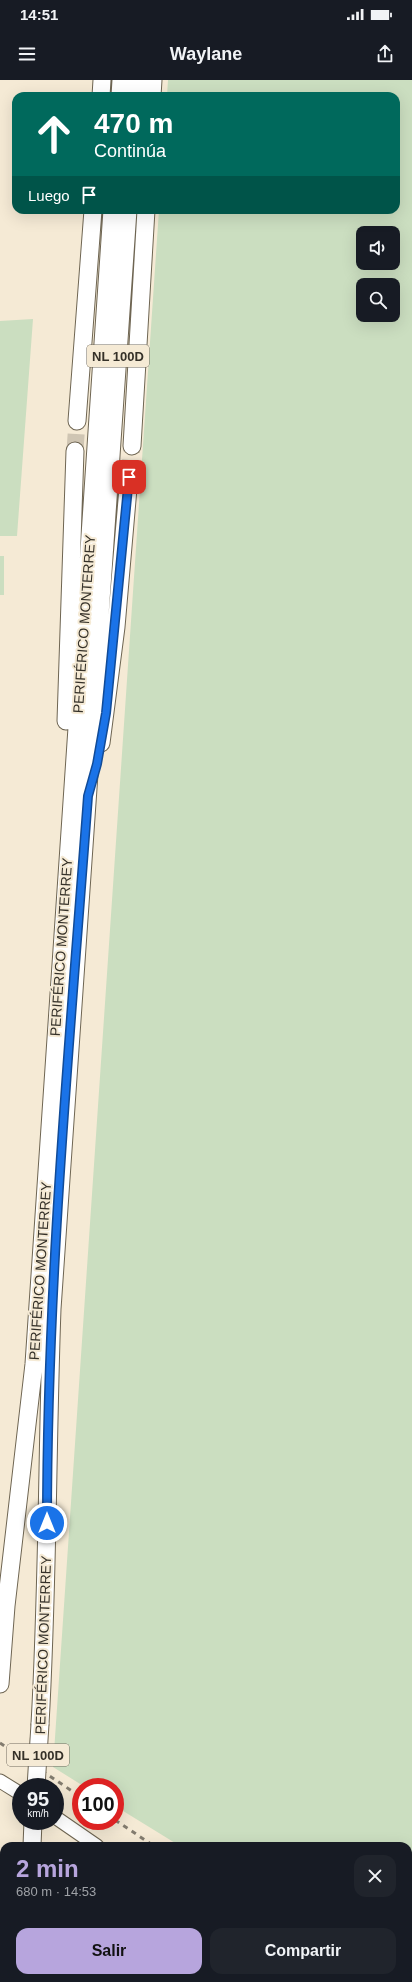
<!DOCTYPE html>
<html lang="es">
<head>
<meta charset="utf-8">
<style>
  body { margin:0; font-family:Helvetica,sans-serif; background:#20242c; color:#f1f3f6; height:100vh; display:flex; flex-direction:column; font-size:15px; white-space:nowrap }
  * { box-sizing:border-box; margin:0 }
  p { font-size:13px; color:#9ea1a6 }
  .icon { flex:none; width:22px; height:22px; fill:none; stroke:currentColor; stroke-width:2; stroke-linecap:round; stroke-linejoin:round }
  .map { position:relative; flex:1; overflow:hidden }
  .sheet { position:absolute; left:0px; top:1762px; width:412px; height:140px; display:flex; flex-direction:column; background:#171b24; border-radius:12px 12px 0 0; box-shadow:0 4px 16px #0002 }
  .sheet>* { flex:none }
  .banner { position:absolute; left:12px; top:12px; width:388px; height:122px; border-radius:12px; box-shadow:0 4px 16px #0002; background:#00695c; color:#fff; overflow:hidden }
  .tools { position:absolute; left:356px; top:146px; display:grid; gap:8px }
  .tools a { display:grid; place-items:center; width:44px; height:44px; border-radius:8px; background:#171b24; box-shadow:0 4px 16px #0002; font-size:20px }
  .speed { position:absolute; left:12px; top:1698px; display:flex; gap:8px; font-size:20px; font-weight:700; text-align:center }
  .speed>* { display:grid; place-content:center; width:52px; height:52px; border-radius:50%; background:#171b24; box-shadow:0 4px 16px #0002; line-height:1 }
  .speed small { font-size:10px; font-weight:400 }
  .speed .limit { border:6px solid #d22; background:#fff; color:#111 }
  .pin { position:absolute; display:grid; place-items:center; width:34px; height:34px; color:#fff; margin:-17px; border-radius:8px; box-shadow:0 2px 6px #0006 }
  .me { position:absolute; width:44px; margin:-22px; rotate:0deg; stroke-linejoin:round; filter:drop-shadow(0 0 3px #0008) }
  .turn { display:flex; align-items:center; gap:14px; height:84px; padding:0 16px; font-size:18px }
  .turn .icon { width:52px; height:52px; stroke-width:2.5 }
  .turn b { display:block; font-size:28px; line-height:34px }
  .then { display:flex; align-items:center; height:38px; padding:0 16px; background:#0003; gap:8px; font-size:15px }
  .round { display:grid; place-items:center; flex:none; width:42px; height:42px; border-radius:12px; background:#20242c }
  .overview { display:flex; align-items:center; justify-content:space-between; height:68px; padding:0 16px }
  h1 { font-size:24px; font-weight:700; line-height:30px; color:#b7a5dd }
  .primary-button { display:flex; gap:8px; margin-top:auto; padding:8px 16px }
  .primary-button a { flex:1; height:46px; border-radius:12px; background:#b7a5dd; color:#111; font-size:16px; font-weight:700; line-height:46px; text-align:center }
  .primary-button a+a { background:#20242c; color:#f1f3f6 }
  .status { display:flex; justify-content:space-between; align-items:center; height:28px; padding:0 20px; background:#171b24; direction:ltr }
  .status svg { height:11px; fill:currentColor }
  header { display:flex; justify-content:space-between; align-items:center; height:52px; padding:0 16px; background:#171b24; font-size:18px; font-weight:700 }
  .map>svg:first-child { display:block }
  .green { fill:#cbdec0; fill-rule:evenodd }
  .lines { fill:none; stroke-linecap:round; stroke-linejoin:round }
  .highway-tunnel { stroke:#cfc5b3; stroke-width:17; stroke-dasharray:17 8; stroke-linecap:butt }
  .secondary-casing { stroke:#6e6552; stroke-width:15 }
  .highway-casing { stroke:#6e6552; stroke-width:19 }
  .secondary { stroke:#fff; stroke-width:13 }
  .highway { stroke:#fff; stroke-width:17 }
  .rail { stroke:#837c6f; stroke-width:3; stroke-dasharray:5 5; stroke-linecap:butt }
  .highway-bridge-casing { stroke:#6e6552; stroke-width:19; stroke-linecap:butt }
  .highway-bridge { stroke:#fff; stroke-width:17 }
  .route-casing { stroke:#114b97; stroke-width:10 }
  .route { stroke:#1a73e8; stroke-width:7 }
  .labels { text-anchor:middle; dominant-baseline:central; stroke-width:4; stroke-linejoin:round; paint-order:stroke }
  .shield { fill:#f5ead5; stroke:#6f685d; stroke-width:1 }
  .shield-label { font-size:13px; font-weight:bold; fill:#353129 }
  .street-label { font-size:14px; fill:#353129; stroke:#f5ead5 }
</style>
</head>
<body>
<div class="status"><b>14:51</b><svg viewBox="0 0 49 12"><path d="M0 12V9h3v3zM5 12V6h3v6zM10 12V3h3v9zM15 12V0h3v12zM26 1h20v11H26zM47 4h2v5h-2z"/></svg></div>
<header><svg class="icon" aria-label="menu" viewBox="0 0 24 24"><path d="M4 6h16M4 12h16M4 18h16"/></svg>Waylane<svg class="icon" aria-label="share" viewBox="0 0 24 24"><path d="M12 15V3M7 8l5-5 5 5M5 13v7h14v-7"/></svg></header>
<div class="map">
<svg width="412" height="1902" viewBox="0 0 412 1902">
  <rect width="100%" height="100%" fill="#f5ead5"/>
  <path class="green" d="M168,0H412V1839L408,1840V1766H180L115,1726V1707H85L53,1687L159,130H396V16H167ZM363,153H393V183H363ZM363,205H393V235H363Z
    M33,239L17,456H0V241Z
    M0,476H4V515H0Z"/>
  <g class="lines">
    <path class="highway-tunnel" d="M75,371L77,341
      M129,397L132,366"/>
    <g class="secondary-casing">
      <path id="secondary" d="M0,1701L21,1714
        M55,1737L97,1766
        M292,1898L298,1902"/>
    </g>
    <g class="highway-casing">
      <path id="highway" d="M101,16L102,0
        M120,16L121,0
        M136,16L137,0
        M152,16L153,0
        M77,341L93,130
        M132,366L146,130
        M66,641L75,371
        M101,663L116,547L129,397
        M0,1604L6,1526L34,1284L112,130
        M40,1644C48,1506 47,1367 52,1229L128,130
        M32,1766L33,1741
        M23,1902V1898"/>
    </g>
    <use href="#secondary" class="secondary"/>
    <use href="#highway" class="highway"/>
    <path class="rail" d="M0,1663L81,1717
      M115,1740L154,1766
      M408,1853L412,1852
      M353,1898L360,1902"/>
    <g class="highway-bridge-casing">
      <path id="highway-bridge" d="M36,1707L40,1644"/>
    </g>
    <use href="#highway-bridge" class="highway-bridge"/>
  </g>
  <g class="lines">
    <g class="route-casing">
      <path id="route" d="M47,1443C47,1200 70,958 88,716L97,684L106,633L129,397"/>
    </g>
    <use href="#route" class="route"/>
  </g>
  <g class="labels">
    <g class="shield">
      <rect x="87" y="265" width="62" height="22" rx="3"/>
      <rect x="7" y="1664" width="62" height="22" rx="3"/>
    </g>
    <g class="shield-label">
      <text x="118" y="276">NL 100D</text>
      <text x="38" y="1675">NL 100D</text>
    </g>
    <g class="street-label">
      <text transform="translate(84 544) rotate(-86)">PERIFÉRICO MONTERREY</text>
      <text transform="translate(61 867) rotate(-86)">PERIFÉRICO MONTERREY</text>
      <text transform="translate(40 1191) rotate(-86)">PERIFÉRICO MONTERREY</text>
      <text transform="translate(43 1565) rotate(-88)">PERIFÉRICO MONTERREY</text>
    </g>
  </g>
</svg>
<div class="tools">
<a><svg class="icon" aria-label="sound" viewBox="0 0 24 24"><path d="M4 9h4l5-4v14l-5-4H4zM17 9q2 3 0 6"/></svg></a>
<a><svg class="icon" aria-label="search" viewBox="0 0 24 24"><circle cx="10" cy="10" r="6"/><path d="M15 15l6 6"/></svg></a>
</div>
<div class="speed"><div>95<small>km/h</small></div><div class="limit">100</div></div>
<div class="pin" style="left:129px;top:397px;background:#d93025"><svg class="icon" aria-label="arrive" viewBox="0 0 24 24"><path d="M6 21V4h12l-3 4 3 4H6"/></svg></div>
<svg class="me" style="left:47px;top:1443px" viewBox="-20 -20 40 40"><circle r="17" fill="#1a73e8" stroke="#fff" stroke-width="3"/><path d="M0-11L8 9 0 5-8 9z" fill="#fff"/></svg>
<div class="banner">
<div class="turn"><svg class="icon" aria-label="ahead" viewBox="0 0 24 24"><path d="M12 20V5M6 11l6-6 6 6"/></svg><div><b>470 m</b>Continúa</div></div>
<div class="then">Luego<svg class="icon" aria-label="arrive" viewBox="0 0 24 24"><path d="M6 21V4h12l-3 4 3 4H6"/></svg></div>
</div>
<section class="sheet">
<div class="overview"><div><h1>2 min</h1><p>680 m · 14:53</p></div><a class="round"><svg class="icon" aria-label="close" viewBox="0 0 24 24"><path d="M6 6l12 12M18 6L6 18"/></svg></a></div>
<div class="primary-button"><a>Salir</a><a>Compartir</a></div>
</section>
</div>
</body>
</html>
